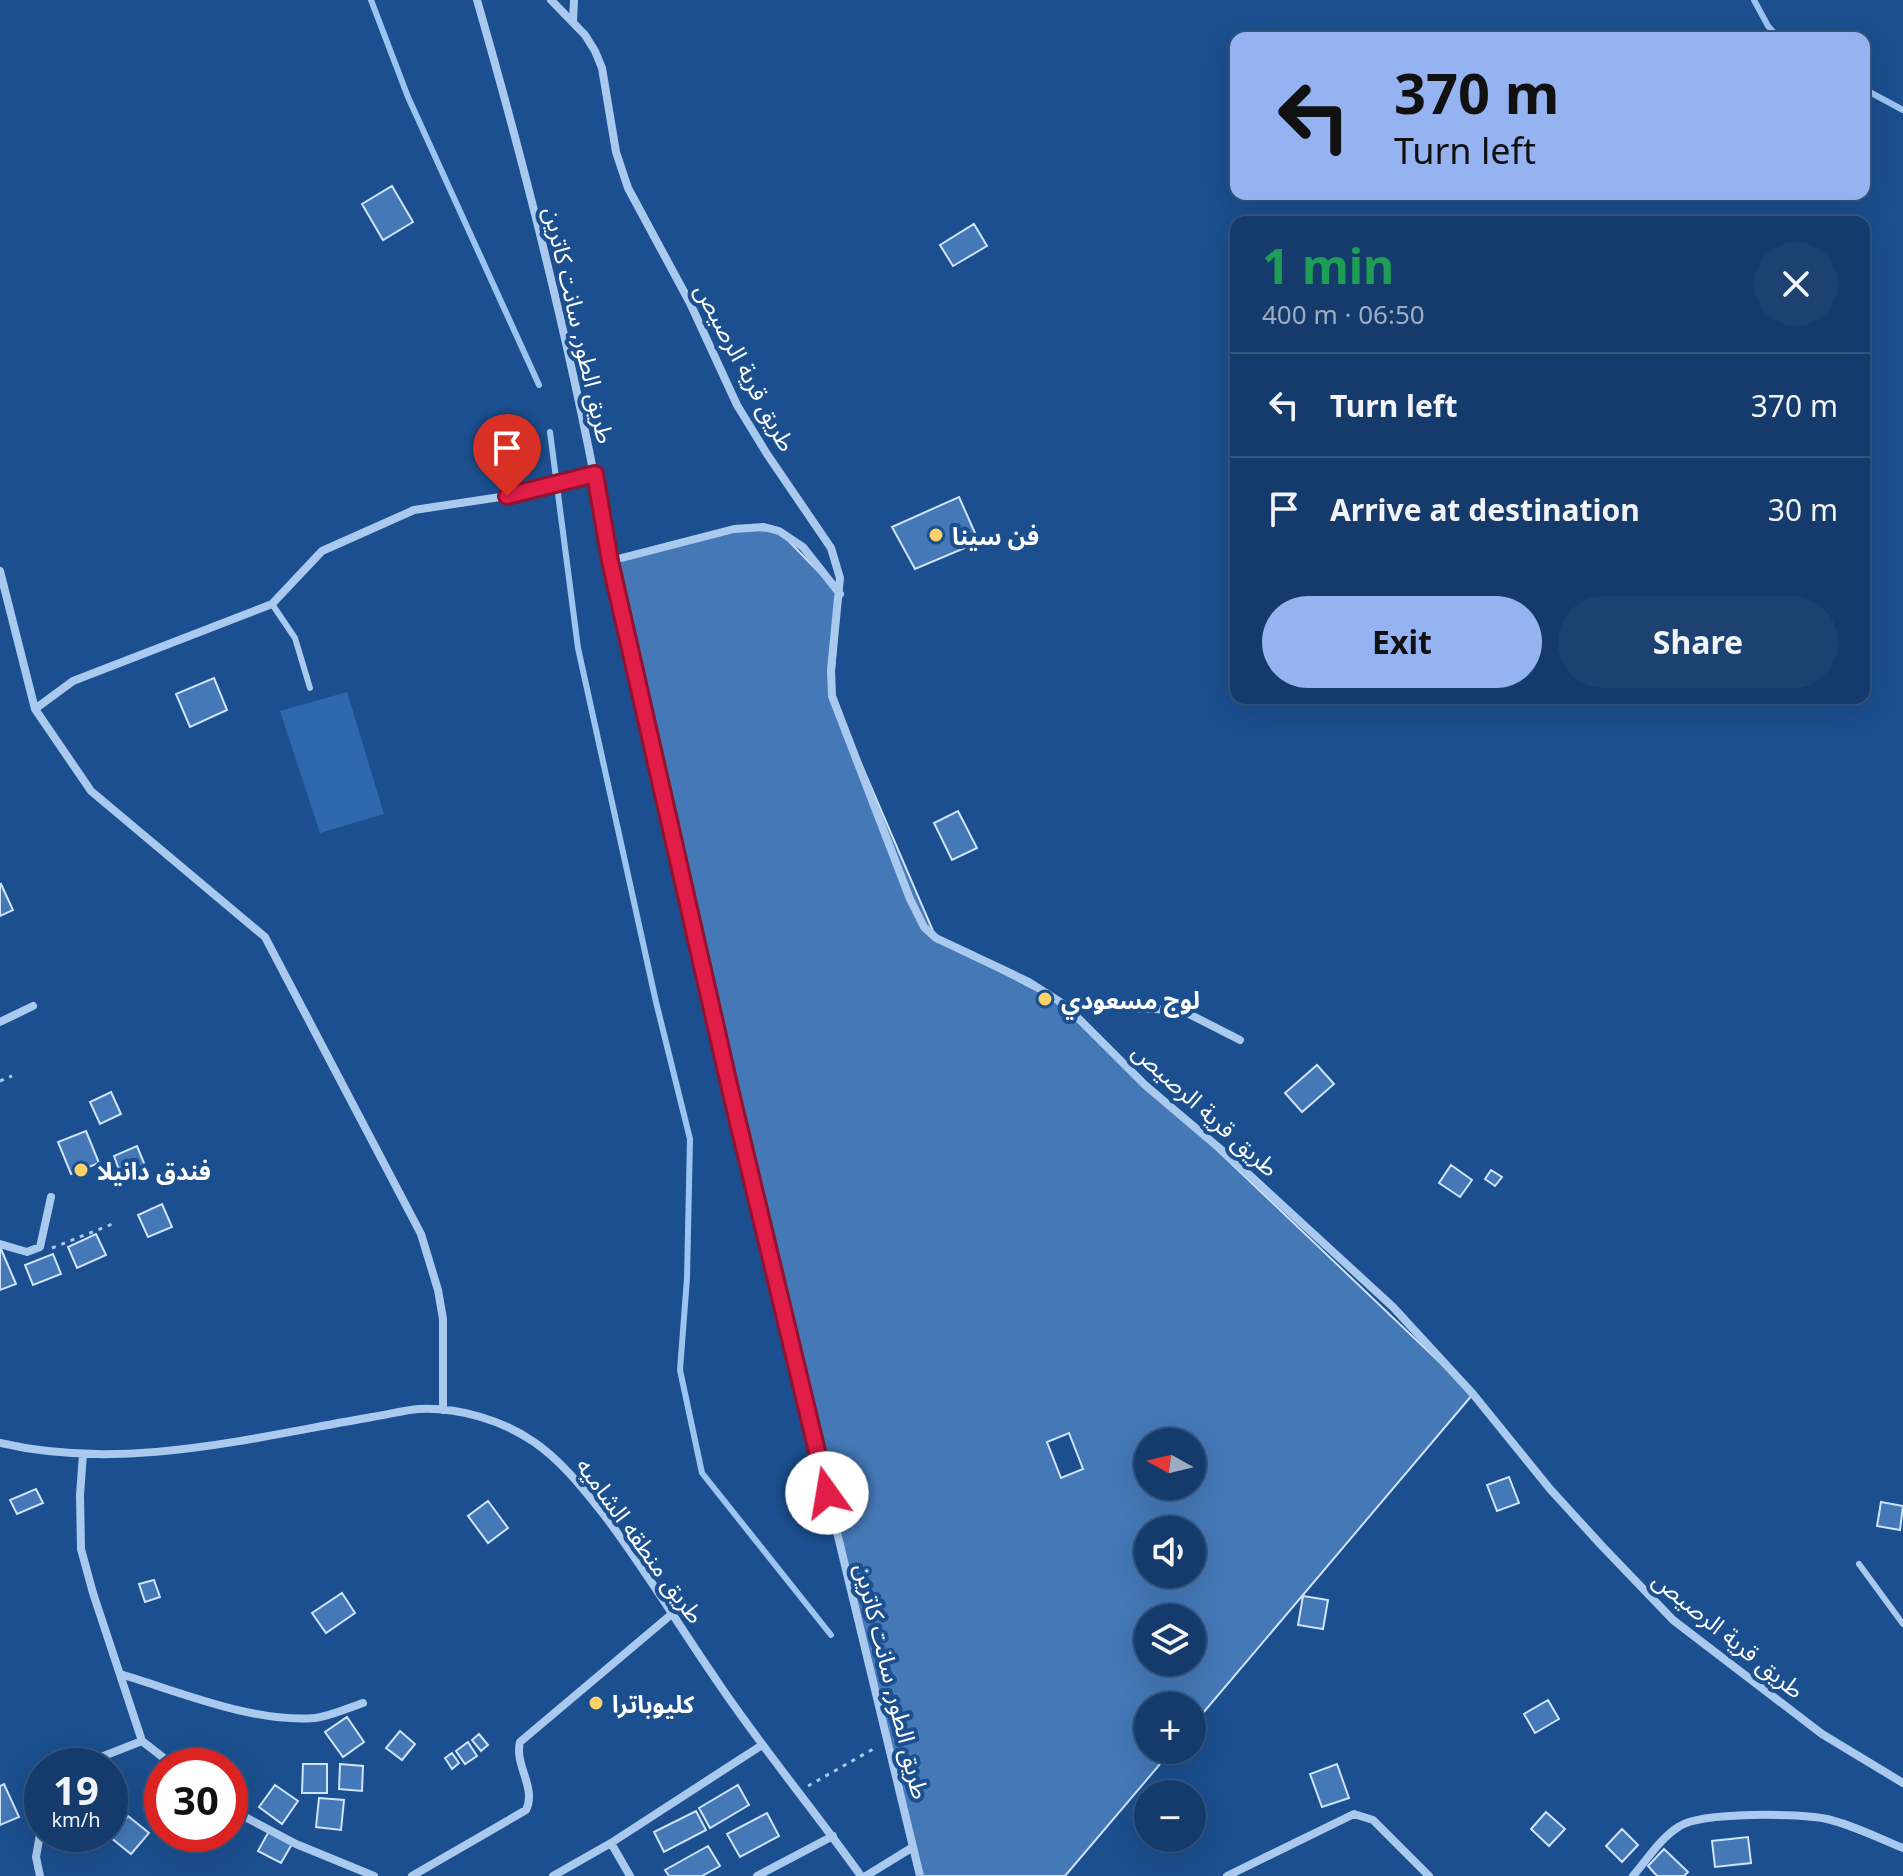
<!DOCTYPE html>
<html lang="en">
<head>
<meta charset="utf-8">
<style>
  body { margin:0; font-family:"Noto Sans","Noto Sans Arabic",sans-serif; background:#1d4271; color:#f1f3f6; height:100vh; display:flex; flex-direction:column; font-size:30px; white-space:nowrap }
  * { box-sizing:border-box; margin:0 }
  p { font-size:26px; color:#9dadc1 }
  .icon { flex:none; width:44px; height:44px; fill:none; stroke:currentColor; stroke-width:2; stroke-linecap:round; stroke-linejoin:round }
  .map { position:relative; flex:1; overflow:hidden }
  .panel { position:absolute; left:1230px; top:216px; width:640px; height:488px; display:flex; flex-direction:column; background:#143b6b; border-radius:16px; box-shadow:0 8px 32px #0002,0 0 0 2px #33557e }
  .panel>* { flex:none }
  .guide { position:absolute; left:1230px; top:32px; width:640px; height:168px; border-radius:16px; box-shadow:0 8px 32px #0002,0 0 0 2px #33557e; background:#95b2f1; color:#111; overflow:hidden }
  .needle { width:52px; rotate:278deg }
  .buttons { position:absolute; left:1134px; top:1428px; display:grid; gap:16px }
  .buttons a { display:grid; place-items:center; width:72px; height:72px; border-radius:50%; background:#143b6b; box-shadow:0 8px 32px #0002,0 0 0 2px #33557e; font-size:40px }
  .speed { position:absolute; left:24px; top:1748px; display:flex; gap:16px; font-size:40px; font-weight:700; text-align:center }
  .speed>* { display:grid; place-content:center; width:104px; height:104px; border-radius:50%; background:#143b6b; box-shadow:0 8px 32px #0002,0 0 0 2px #33557e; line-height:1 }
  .speed small { font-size:20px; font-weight:400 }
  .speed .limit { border:12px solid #d22; background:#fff; color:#111 }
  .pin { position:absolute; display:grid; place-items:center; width:68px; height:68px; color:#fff; margin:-82px -34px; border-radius:50% 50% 50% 0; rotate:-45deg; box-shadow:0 0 8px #0007 }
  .pin .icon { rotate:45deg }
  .me { position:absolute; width:88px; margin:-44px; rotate:347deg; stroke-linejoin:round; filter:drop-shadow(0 0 6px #0008) }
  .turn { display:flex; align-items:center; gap:28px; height:168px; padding:0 32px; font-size:36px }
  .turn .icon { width:104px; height:104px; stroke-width:2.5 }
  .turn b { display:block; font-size:56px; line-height:68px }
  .round { display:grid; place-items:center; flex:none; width:84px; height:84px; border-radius:42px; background:#1d4271 }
  .headline { display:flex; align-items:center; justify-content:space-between; height:136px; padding:0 32px }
  h1 { font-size:48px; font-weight:700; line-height:60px; color:#1e9e55 }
  .action { display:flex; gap:16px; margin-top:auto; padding:16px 32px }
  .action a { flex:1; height:92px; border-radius:48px; background:#95b2f1; color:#111; font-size:32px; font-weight:700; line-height:92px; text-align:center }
  .action a+a { background:#1d4271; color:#f1f3f6 }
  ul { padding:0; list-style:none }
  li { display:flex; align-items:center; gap:24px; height:104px; padding:0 32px; border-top:2px solid #33557e }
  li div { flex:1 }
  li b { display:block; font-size:30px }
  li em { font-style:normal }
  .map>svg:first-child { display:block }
  .green { fill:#2e69ad }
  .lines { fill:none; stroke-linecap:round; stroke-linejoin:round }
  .stream { stroke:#9cc4f0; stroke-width:6 }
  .building { fill:#4478b7; stroke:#cfe3fa; stroke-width:2; fill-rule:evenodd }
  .path { stroke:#a9c9ee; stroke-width:3; stroke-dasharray:4 6; stroke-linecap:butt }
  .lane { stroke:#a9c9ee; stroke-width:6 }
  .street { stroke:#a9c9ee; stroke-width:8 }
  .route-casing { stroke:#92132f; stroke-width:20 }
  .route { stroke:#e11d48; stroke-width:14 }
  .poi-dot { fill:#ffd166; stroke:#1b4f8f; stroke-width:3 }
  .labels { text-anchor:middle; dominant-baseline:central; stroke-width:8; stroke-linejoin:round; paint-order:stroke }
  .street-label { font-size:24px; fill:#fff; stroke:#1b4f8f }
  .poi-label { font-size:24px; font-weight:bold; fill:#fff; stroke:#1b4f8f; text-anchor:start }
</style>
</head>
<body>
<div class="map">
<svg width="1903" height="1876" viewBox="0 0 1903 1876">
  <rect width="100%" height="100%" fill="#1b4f8f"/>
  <path class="green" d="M347,692L384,814L320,833L280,711Z"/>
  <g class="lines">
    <path class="stream" d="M371,0L408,97L539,385
      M1754,0L1768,26L1779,38
      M1864,89L1903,110
      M550,432L578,648L656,1002L690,1139L687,1278L680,1370L702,1473L831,1635"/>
  </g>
  <path class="building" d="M392,186L413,222L383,240L362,204Z
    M974,224L987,246L953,266L940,245Z
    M959,497L979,542L915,569L892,527Z
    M734,529L779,531L840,594L832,696L936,938L1065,1005L1473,1394L1192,1726V1706H1148V1750H1172L1065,1876H918L610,561ZM1148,1442H1192V1486H1148ZM1148,1530H1192V1574H1148ZM1148,1618H1192V1662H1148Z
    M214,678L227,710L190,727L176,694Z
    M958,811L977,848L952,860L934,823Z
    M1,884L13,910L0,916V885Z
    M1317,1065L1334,1084L1302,1112L1285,1093Z
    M111,1092L121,1114L100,1124L90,1102Z
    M86,1131L99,1163L71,1174L58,1142Z
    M137,1146L146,1168L122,1178L114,1156Z
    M1451,1165L1472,1180L1460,1197L1439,1183Z
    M1491,1170L1502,1177L1495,1186L1485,1179Z
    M162,1204L172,1227L148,1237L138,1215Z
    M96,1234L106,1255L77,1268L68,1247Z
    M1,1249L16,1284L0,1290V1250Z
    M53,1254L61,1274L33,1285L25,1265Z
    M1069,1433L1083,1469L1061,1478L1047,1442Z
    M1509,1477L1519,1503L1497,1511L1487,1485Z
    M36,1489L43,1503L17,1514L10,1500Z
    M488,1501L508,1528L488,1543L468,1516Z
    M1881,1502L1903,1506L1900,1530L1877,1526Z
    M154,1580L160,1597L145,1602L139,1584Z
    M342,1593L355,1613L326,1633L312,1613Z
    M1303,1596L1328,1600L1323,1629L1298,1625Z
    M1548,1700L1559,1719L1535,1733L1524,1714Z
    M347,1717L364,1742L343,1757L325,1732Z
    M400,1731L415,1744L402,1760L386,1748Z
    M479,1734L488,1745L481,1751L472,1740Z
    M468,1742L477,1756L465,1764L456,1751Z
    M452,1753L459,1763L452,1769L445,1758Z
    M303,1764H327V1793H302Z
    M340,1764L363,1766L362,1791L339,1789Z
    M1337,1764L1349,1798L1322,1807L1310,1774Z
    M4,1784L19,1817L0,1825V1786Z
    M275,1785L298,1801L282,1824L259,1807Z
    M738,1785L749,1805L710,1828L699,1808Z
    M319,1798L344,1800L341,1830L316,1827Z
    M696,1811L706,1830L664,1852L654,1832Z
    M1546,1812L1565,1829L1549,1846L1531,1829Z
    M767,1813L779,1836L740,1857L727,1834Z
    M128,1816L149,1833L131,1854L110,1837Z
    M1622,1829L1638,1845L1622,1862L1606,1846Z
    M269,1831L292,1844L281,1863L258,1851Z
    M1748,1837L1751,1863L1715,1867L1712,1841Z
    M708,1846L720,1866L702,1876H669L665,1870Z
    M1664,1849L1688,1872L1684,1876H1657L1648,1866Z"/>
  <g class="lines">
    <path class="path" d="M0,1081L12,1076
      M52,1248L115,1223
      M808,1786L875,1748"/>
    <path class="lane" d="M272,604L295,638L310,688
      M1859,1564L1903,1624"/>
    <path class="street" d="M477,0C530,184 577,372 610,561L730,1089L920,1876
      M551,0L585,35L595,51L602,68L616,152L628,188L690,303L737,405L767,454L831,548L840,578L831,670L832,696L910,899L924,927L936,938L1029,982L1065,1005L1145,1085L1231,1158L1393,1307L1473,1394L1550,1489L1602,1546L1673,1620L1822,1734L1903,1783
      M573,21L574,0
      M610,561L734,529L764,527L779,531L803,547L840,594
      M0,571L35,709
      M1066,1005L1174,1010L1187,1013L1240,1040
      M0,1022L33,1006
      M0,1244L27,1252L40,1247L51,1197
      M443,1410V1319L438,1290L421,1234L265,937L91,791L35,709L73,681L272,604L322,551L414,510L507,496L595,474
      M0,1443C123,1472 250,1438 372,1417C387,1415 404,1410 419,1409C458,1407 502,1420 534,1442C563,1462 583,1489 605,1516C645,1569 679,1626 717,1681C762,1748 814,1810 861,1876
      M83,1454L80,1495L81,1549L93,1593L142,1741L174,1766
      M120,1674C180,1692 253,1723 315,1718C331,1716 348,1708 363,1703
      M78,1766L142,1741
      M230,1809L296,1844L374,1876
      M40,1876L36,1857L42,1823
      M412,1876L526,1810C537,1788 514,1765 520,1742L673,1613
      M553,1876L611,1843
      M630,1876L611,1843L762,1745
      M757,1876L833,1836
      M866,1876L913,1847
      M1227,1876L1354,1814L1373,1820L1429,1876
      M1633,1876C1647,1860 1661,1837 1680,1826C1702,1812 1800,1813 1827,1819C1853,1825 1878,1838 1903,1848"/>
  </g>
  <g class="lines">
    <g class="route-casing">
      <path id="route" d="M507,496L595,474L610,561L730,1089L827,1493"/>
    </g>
    <use href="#route" class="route"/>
  </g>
  <g class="poi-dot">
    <circle cx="936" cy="535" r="8"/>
    <circle cx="1045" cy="999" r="8"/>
    <circle cx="81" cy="1170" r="8"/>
    <circle cx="596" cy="1703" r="8"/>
  </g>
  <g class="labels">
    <g class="street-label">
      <text transform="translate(580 325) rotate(77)">طريق الطور, سانت كاترين</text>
      <text transform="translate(746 367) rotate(62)">طريق قرية الرصيص</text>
      <text transform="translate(1206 1109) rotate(42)">طريق قرية الرصيص</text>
      <text transform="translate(641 1540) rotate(54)">طريق منطقه الشاميه</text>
      <text transform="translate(1729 1634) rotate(39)">طريق قرية الرصيص</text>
      <text transform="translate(893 1681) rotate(76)">طريق الطور, سانت كاترين</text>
    </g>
    <g class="poi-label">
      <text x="952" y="535">فن سينا</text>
      <text x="1061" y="999">لوج مسعودي</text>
      <text x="97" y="1170">فندق دانيلا</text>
      <text x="612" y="1703">كليوباترا</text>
    </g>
  </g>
</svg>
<div class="buttons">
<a><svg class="needle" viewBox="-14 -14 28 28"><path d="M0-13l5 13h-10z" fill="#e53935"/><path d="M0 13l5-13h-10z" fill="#9dadc1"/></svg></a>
<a><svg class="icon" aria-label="sound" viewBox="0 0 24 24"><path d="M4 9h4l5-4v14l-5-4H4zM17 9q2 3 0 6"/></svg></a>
<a><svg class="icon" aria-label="layers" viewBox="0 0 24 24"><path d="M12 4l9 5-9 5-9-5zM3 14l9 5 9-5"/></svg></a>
<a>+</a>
<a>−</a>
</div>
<div class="speed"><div>19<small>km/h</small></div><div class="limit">30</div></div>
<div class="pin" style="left:507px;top:496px;background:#d93025"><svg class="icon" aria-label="arrive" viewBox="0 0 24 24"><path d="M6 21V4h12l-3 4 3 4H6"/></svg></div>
<svg class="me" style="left:827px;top:1493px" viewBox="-20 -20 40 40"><circle r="19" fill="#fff"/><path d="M0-13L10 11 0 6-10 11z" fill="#e11d48"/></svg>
<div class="guide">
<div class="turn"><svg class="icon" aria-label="left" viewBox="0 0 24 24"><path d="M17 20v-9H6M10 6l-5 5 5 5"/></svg><div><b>370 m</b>Turn left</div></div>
</div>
<section class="panel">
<div class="headline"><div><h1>1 min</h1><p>400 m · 06:50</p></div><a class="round"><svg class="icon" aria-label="close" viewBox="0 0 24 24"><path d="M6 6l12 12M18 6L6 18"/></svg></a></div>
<ul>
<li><svg class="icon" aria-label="left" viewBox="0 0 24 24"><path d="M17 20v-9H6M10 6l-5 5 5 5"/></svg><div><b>Turn left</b></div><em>370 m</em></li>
<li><svg class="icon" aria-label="arrive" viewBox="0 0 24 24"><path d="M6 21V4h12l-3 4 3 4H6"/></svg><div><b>Arrive at destination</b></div><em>30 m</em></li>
</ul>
<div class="action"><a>Exit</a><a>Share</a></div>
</section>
</div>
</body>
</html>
